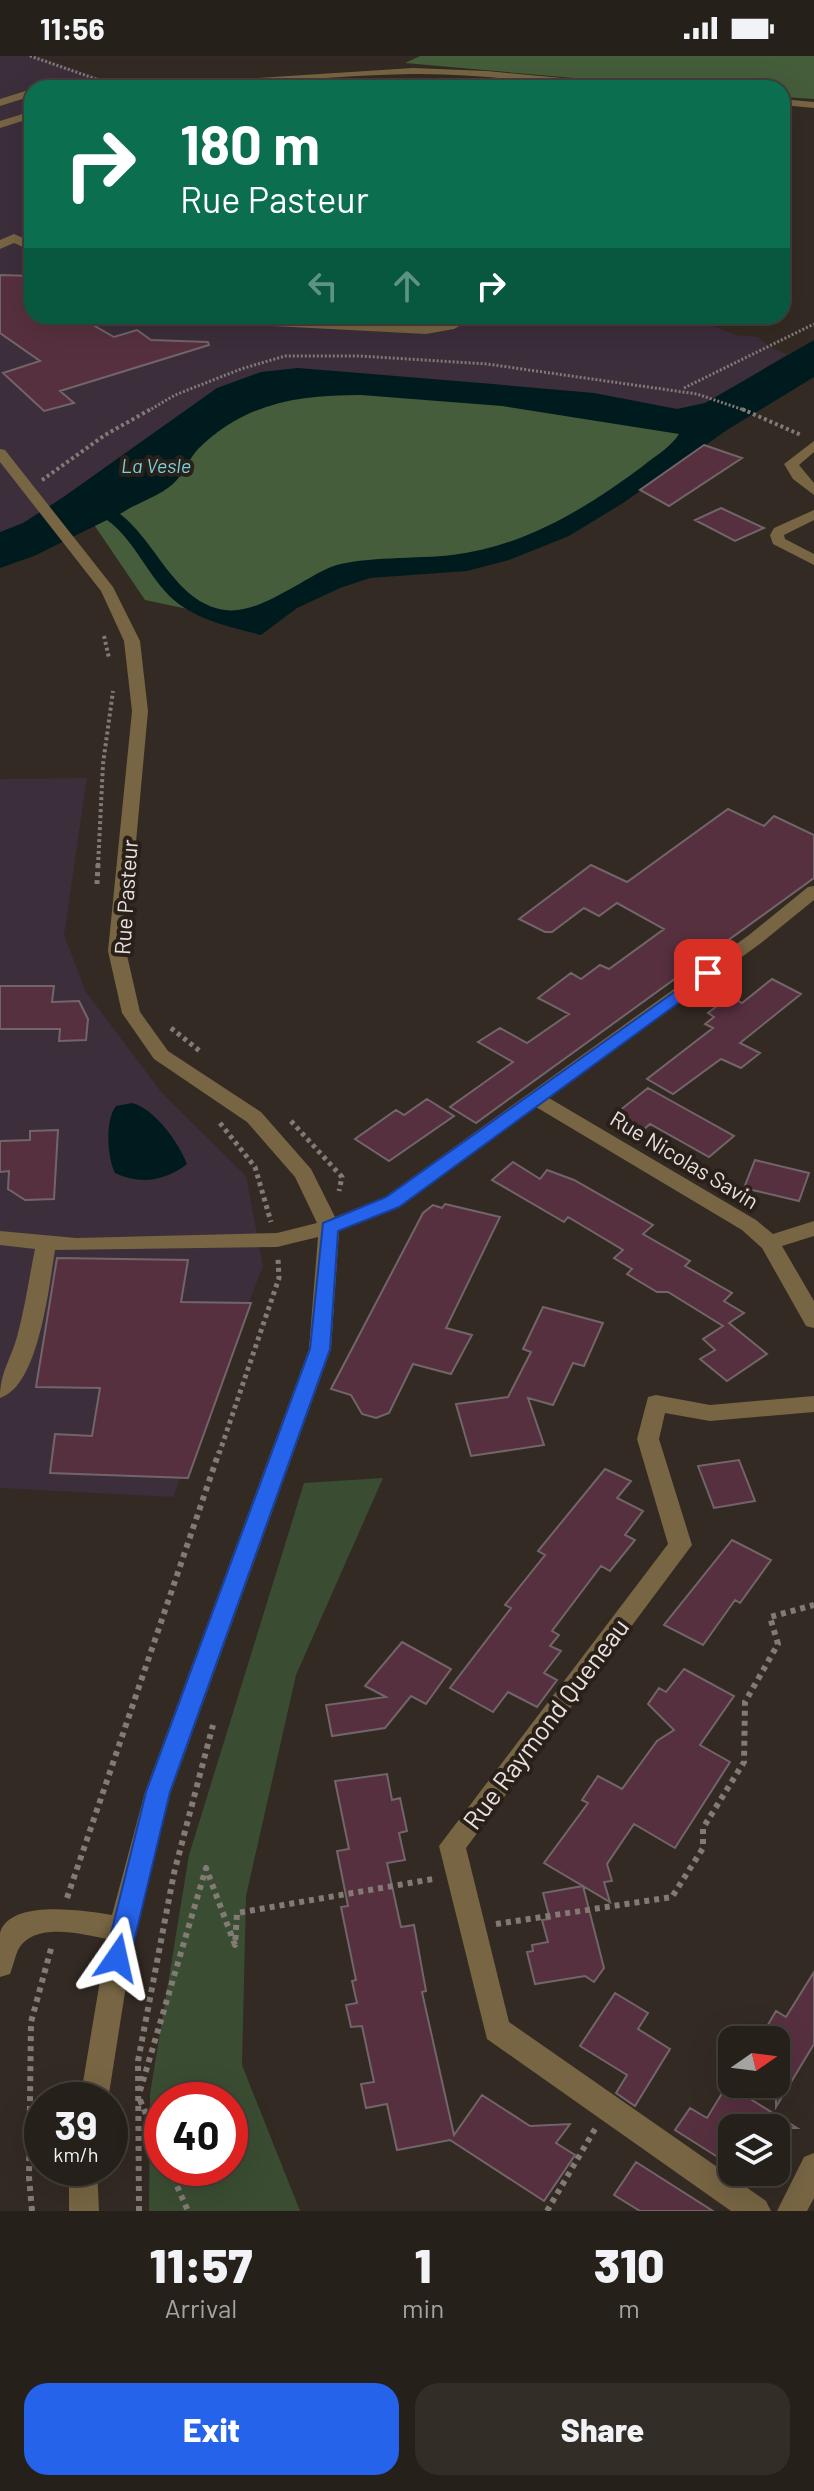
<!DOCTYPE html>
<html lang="en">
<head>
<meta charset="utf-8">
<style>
  body { margin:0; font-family:Barlow,sans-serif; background:#322d27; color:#f1f3f6; height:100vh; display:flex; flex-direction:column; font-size:30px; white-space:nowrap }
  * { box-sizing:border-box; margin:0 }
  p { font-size:26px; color:#a4a3a2 }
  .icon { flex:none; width:44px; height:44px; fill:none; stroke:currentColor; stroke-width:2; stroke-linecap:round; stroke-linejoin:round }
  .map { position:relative; height:2155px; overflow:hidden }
  .side { display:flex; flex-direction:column; background:#26201a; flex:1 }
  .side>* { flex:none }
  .top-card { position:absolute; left:24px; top:24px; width:766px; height:244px; border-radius:24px; box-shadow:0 8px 32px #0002,0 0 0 2px #423e39; background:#0b6e4f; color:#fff; overflow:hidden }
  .needle { width:52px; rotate:76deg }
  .buttons { position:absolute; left:718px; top:1970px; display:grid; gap:16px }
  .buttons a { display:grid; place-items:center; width:72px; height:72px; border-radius:16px; background:#26201a; box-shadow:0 8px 32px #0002,0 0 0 2px #423e39; font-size:40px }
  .speed { position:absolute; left:24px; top:2026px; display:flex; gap:16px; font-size:40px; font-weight:700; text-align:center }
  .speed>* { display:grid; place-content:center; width:104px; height:104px; border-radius:50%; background:#26201a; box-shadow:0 8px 32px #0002,0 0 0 2px #423e39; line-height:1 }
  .speed small { font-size:20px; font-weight:400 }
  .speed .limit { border:12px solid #d22; background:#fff; color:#111 }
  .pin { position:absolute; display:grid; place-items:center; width:68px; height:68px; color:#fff; margin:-34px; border-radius:16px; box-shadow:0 4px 12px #0006 }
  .me { position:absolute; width:88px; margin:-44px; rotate:11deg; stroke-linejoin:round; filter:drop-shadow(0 0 6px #0008) }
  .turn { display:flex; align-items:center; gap:28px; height:168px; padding:0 24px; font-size:36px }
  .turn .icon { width:104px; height:104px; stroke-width:2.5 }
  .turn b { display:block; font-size:56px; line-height:68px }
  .lanes { display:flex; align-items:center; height:76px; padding:0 24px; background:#0003; justify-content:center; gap:40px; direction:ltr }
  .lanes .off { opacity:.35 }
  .eta { display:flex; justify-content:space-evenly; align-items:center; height:136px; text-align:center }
  .eta b { font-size:48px; font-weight:800; line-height:56px }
  .button { display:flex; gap:16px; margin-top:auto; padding:16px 24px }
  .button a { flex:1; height:92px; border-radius:24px; background:#2563eb; color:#fff; font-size:32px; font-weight:800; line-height:92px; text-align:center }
  .button a+a { background:#322d27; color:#f1f3f6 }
  .status { display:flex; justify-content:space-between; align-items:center; height:56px; padding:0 40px; background:#26201a; direction:ltr }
  .status svg { height:22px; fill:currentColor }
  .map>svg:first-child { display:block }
  .industrial { fill:#3c2e3b }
  .green { fill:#3a4d32; fill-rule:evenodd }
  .forest { fill:#455d3b }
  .water { fill:#001b1e; fill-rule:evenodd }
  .building { fill:#57303f; stroke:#726569; stroke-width:2 }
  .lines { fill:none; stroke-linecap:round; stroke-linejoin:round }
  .path-far3 { stroke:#827a75; stroke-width:3; stroke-dasharray:2 2; stroke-linecap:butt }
  .path-far2 { stroke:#827a75; stroke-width:4; stroke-dasharray:3 3; stroke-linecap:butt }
  .path-far1 { stroke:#827a75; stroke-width:5; stroke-dasharray:4 4; stroke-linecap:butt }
  .path { stroke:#827a75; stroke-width:6; stroke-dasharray:5 5; stroke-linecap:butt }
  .minor { fill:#776543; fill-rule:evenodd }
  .route { fill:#2563eb; stroke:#184099; stroke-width:2 }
  .labels { text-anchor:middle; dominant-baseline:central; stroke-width:8; stroke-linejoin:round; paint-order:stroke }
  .far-water-label { font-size:20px; font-style:italic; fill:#75d3db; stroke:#29201a }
  .street-label { font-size:22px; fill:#e8e1dd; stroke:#29201a }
  .near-street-label { font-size:26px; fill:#e8e1dd; stroke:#29201a }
</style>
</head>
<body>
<div class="status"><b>11:56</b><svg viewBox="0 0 49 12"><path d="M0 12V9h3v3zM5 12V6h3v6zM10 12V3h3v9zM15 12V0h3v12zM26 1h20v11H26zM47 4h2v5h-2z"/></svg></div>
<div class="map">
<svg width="814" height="2155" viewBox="0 0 814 2155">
  <rect width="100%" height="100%" fill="#332a23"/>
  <path class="industrial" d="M0,0H37L123,30L255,22L235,32H32V260H687L736,279L758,281L771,292L787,298L692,358L282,319L0,490Z
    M87,722L64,879L86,936L162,1037L246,1120L263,1210L173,1441L0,1432V723Z"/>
  <path class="green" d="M383,1422L296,1619L246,1840L242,2009L300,2155H149L150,2038L189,1799L304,1427ZM162,2044H230V2112H162Z"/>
  <path class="forest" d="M420,0H814V43L782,41V32H687L405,7Z
    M282,319L692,358L705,383L549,480L417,514L343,520L240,564L145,544L78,445Z"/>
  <path class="water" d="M814,284V321L727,374L623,447L569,480L509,504L467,515L370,522L340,532L297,552L261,579C231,571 200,565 175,545C148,522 136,485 107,464L34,500L0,512V476L23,467L62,442L217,332L261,316L298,312L481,327L594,337L677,353L705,347ZM361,339L502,350L679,378C671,391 655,400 643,410C587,452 523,491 452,499C420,503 360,500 331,511C302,523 258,559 225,554C175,547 157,486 120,458C136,447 158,441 173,428C184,418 188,404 198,393C245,347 297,339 361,339Z
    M132,1047C154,1052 179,1087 187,1108C166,1125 139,1129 115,1117C107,1101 105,1064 116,1050Z"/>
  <path class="building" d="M0,219L32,220V260L51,269L79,261L114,281L137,274L151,284L208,286L209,289L60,335L74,347L44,355L3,317L40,305L0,277Z
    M704,389L742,402L669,450L640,434Z
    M721,452L764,472L735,485L695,464Z
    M728,753L764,770L774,760L814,779V822L476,1067L450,1051L513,1006L478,986L500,972L527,987L569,958L538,942L571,917L581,923L600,909L609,913L664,873L617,847L599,860L584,852L552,876H545L519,863L591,809L627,826Z
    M772,923L801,938L740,987L760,997L741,1012L721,1003L673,1038L647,1023L713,972L705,968L714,961L708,957L730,940L742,947Z
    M0,930H54L52,946L79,945L88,963L86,984L59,985L60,973H0Z
    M648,1032L734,1080L709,1101L650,1068L642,1075L614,1059Z
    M427,1043L454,1060L389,1105L355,1083L396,1054L404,1059Z
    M58,1074L54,1143L25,1144L8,1133L9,1115L0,1116V1085L30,1084V1075Z
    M755,1104L809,1117L799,1145L744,1132Z
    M513,1106L540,1123L547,1114L574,1124L653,1169L643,1178L690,1205L685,1210L732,1237L724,1245L744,1257L729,1267L767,1298L727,1325L700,1303L715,1294L703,1283L723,1270L668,1236H657L627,1218L632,1213L614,1202L623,1194L568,1161L564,1166L492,1124Z
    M445,1148L500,1161L446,1272L472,1279L451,1318L413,1308L389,1357L376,1362L362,1358L351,1339L331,1333L423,1157L433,1149L442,1152Z
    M57,1202L188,1204L181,1246L251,1247L188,1422L50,1417L55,1378L92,1380L100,1332L36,1331Z
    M543,1251L603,1267L584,1310L573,1307L553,1349L528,1342L544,1389L471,1400L456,1348L508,1341L531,1296L523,1293Z
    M739,1404L755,1445L714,1452L698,1410Z
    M605,1413L631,1425L617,1442L643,1455L625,1479L635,1484L610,1515L601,1510L552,1575L559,1579L550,1590L561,1595L544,1617L557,1624L537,1651L508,1636L493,1656L450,1632L511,1552L505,1549L545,1499L538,1495Z
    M732,1484L771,1504L740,1547L735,1544L703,1589L664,1569Z
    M402,1586L451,1613L426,1648L411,1640L385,1672L332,1680L326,1649L386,1641L365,1630Z
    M684,1613L734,1640L700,1689L730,1706L675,1792L634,1768L607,1808L612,1825L604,1826L610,1846L544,1807L588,1747L582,1744L598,1720L622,1733L657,1685L674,1674L648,1648L659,1632L666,1636Z
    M387,1718L392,1744L400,1742L407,1775L399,1777L405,1804L387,1807L401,1871L414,1869L426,1935L422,1936L454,2079L482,2039L530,2070L570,2068L556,2087L575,2099L544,2145L450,2084L397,2094L387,2048L366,2052L361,2028L374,2026L362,1970L351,1971L346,1949L357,1947L352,1925L356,1924L341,1851L348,1850L337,1795L349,1793L335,1725Z
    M583,1830L604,1912L594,1926L585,1920L535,1928L527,1896L533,1895L532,1889L548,1886L542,1864L550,1863L543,1837Z
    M814,1916V1988L776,2051V1984H759L776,1955L786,1961Z
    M615,1937L648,1957L638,1973L670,1993L635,2050L616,2037L627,2019L580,1990Z
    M727,2029L739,2036L797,2072H732V2110L675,2074L690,2052L707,2062Z
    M636,2106L713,2155H640L614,2139Z"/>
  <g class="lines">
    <path class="path-far3" d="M30,0L99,24L111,32
      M684,332L814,268
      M148,355L175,339L241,313L285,300H359L487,308L697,338L747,355"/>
    <path class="path-far2" d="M742,353L801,379
      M42,424L105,379L151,353
      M104,580L109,602
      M98,810L103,708L113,635"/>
    <path class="path-far1" d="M97,828L98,808
      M171,972L201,996
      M291,1065L342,1121L339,1135
      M220,1067L255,1111L271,1166
      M219,1398L279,1222L278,1203"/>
    <path class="path" d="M67,1842L219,1396
      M496,1868L672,1841L703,1792V1772L744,1706L745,1646L778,1588L770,1561L814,1549
      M140,2035L206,1812L235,1889L237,1857L433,1823
      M140,2044L162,2095
      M169,2112L188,2155
      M32,2155L29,2121L31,1966L52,1889
      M139,2155L138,2005L174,1817L213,1669
      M547,2155L595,2073"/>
    <path class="minor" d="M413,12L487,15L638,29L643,32C566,32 490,17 413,18C324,19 235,32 146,32L151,29Z
      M32,33V40L0,50V43Z
      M782,43L814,46V52L782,49Z
      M32,55V62L0,72V65Z
      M14,178L32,186V195L14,187L0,193V184Z
      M154,260H234L426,270L460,260H477L454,273L426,278L160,264Z
      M814,385V396L799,409L814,427V439L793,423L784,408Z
      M0,393L5,394L113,531L140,585L148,655L126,895L140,956L168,995L261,1056L311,1113L335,1161L385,1141L749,879L808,831L814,830V844L761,887L549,1042L756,1164L773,1178L814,1165V1180L782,1190L814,1245V1272L806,1270L762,1192L742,1174L536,1051L399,1151L339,1175L331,1293L171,1736L135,1873L108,2044H80L107,1883C81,1878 34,1865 18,1894C15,1901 13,1910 10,1918L0,1921C0,1908 0,1889 0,1877C10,1842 87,1855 112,1859L145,1736L309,1293L318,1181L277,1191L55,1194C49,1230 39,1330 0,1342C0,1317 10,1305 17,1281C25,1252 29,1222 35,1193L0,1189V1175L76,1182L277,1177L317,1167L295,1121L247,1066L154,1003L122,957L108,895L132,655L124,585L101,535L0,406Z
      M814,454V464L784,479L785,483L814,498V509L773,488L770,479L774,472Z
      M656,1339L710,1349L814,1340V1356L710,1365L665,1357L659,1383L692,1489L466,1792L509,1966L766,2145L771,2155H731L487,1983L439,1790L668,1488L637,1383L648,1341Z
      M814,2097V2142L807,2155H777L804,2101Z
      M69,2112H97L99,2155H69Z"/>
  </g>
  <path class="route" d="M708,912L716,917L714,921L399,1151L338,1175L330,1293L170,1736L130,1902L126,1910L117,1913L109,1910L105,1902L146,1736L310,1293L323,1167L386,1141Z"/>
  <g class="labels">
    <g class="far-water-label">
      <text x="156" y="409">La Vesle</text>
    </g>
    <g class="street-label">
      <text transform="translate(125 841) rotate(-86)">Rue Pasteur</text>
      <text transform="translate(685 1103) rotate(31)">Rue Nicolas Savin</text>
    </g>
    <g class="near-street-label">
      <text transform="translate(545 1667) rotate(-53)">Rue Raymond Queneau</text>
    </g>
  </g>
</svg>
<div class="buttons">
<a><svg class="needle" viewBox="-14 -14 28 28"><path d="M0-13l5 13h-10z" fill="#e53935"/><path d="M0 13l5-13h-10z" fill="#a4a3a2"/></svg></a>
<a><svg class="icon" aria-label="layers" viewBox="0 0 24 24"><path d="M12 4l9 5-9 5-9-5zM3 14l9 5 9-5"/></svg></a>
</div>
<div class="speed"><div>39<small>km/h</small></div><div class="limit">40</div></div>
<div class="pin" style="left:708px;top:917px;background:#d93025"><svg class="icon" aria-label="arrive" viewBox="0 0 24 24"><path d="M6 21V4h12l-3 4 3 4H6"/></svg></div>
<svg class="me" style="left:117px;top:1902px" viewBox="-20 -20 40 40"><path d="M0-17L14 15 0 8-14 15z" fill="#2563eb" stroke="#fff" stroke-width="4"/></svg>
<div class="top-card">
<div class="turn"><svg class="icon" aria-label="right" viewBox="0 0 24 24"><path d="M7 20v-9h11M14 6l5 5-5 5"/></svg><div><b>180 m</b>Rue Pasteur</div></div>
<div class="lanes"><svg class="icon off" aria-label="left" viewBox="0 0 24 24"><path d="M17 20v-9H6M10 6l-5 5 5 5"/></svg><svg class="icon off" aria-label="ahead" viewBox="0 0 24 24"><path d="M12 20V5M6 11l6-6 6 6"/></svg><svg class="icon" aria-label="right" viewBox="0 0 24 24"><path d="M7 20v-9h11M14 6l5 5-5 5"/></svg></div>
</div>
</div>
<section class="side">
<div class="eta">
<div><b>11:57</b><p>Arrival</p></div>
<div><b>1</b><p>min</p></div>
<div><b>310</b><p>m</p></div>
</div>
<div class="button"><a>Exit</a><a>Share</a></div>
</section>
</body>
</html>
